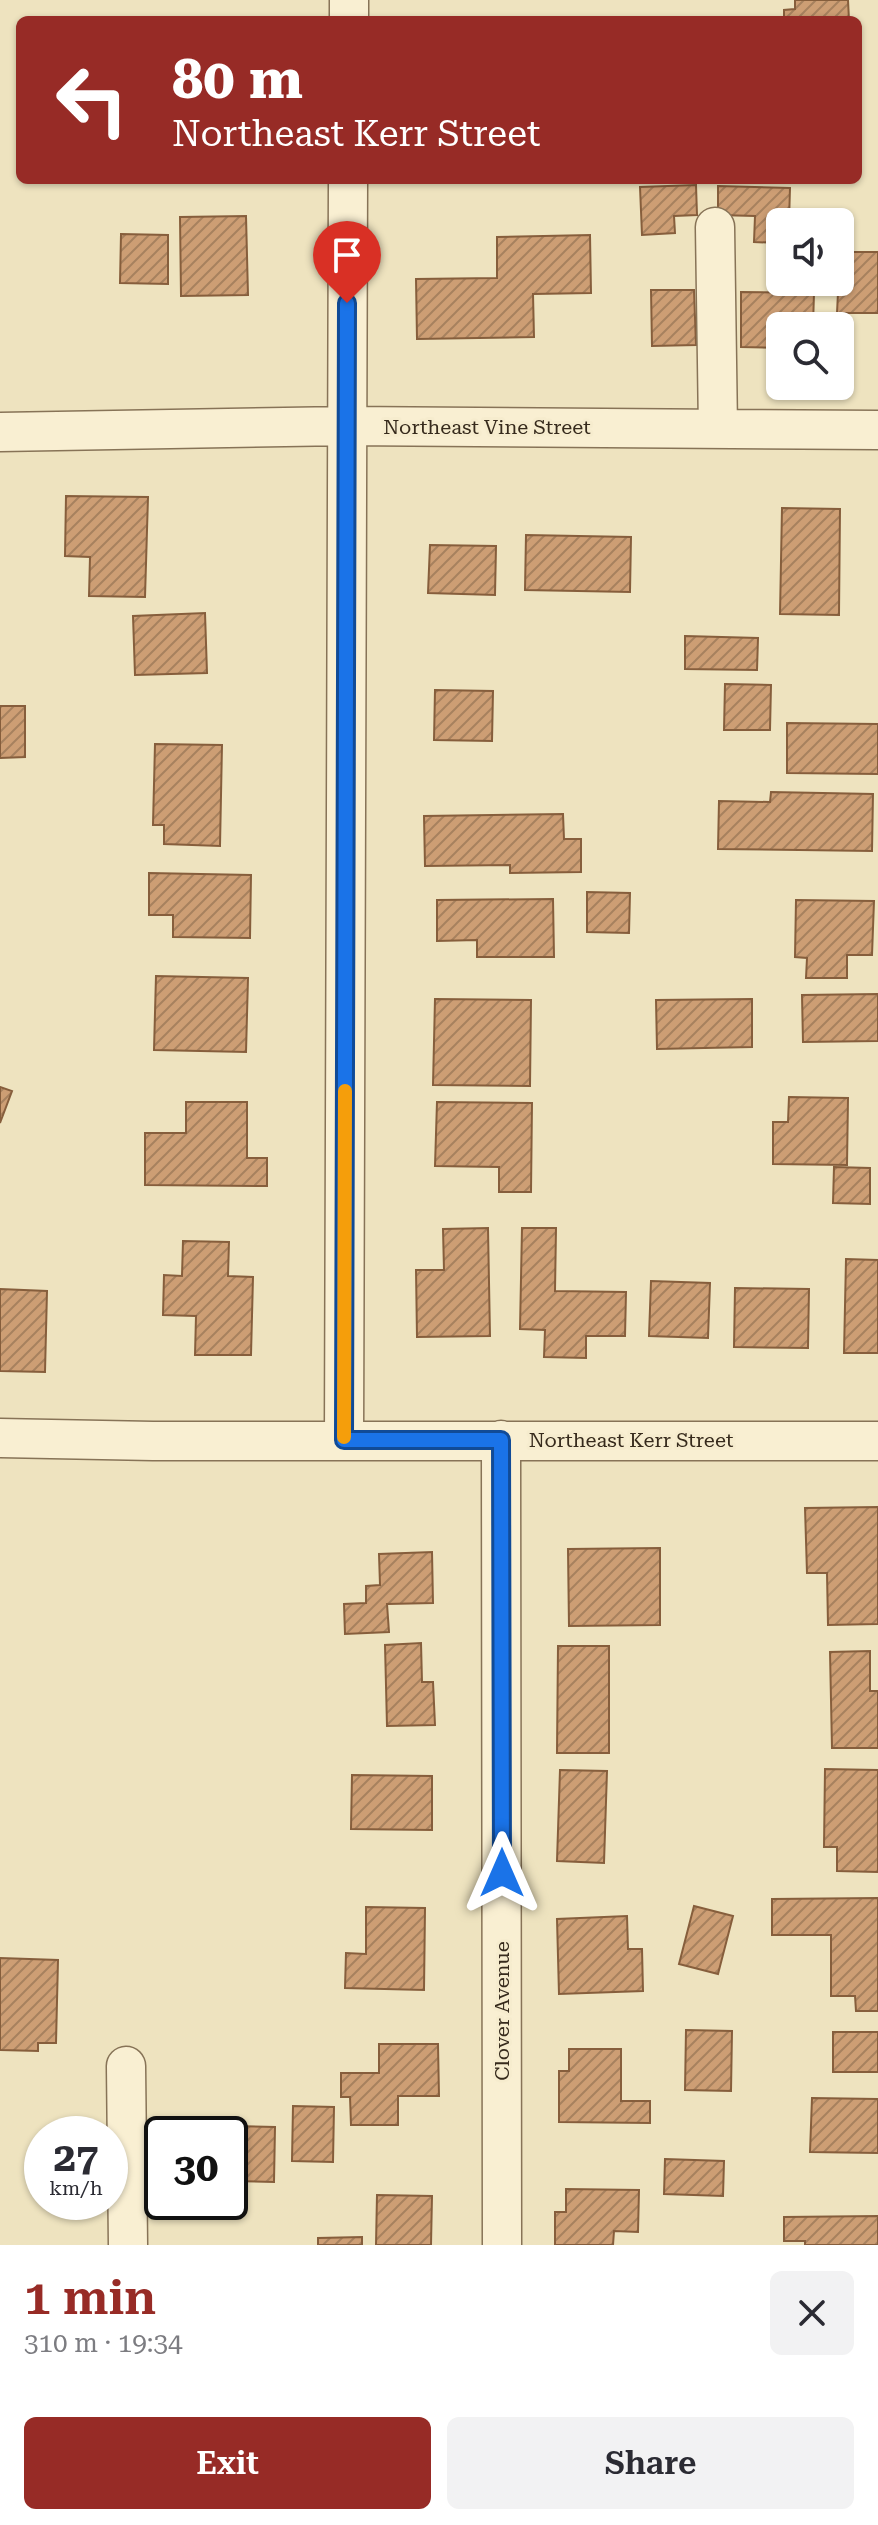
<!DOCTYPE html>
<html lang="en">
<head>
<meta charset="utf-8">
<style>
  body { margin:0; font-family:"Roboto Serif",serif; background:#f2f2f3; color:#2b2b33; height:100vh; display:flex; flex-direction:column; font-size:30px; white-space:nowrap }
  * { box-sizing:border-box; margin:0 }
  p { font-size:26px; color:#7c7c81 }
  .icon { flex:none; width:44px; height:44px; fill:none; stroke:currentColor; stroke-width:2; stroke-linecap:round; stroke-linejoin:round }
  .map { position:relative; height:2245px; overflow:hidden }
  .sheet { display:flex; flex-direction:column; background:#fff; flex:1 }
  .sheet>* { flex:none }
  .top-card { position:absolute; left:16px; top:16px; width:846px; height:168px; border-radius:12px; box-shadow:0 2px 6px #0004; background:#972b26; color:#fff; overflow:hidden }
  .controls { position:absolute; left:766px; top:208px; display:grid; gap:16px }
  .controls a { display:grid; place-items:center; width:88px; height:88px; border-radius:12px; background:#fff; box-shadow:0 2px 6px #0004; font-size:40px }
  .speed { position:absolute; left:24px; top:2116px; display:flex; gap:16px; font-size:40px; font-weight:700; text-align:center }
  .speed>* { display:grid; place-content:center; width:104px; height:104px; border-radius:50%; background:#fff; box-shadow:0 2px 6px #0004; line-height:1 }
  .speed small { font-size:20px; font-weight:400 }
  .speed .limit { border:4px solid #111; border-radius:12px; background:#fff; color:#111 }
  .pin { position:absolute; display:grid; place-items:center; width:68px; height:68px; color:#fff; margin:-82px -34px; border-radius:50% 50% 50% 0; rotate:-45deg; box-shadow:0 0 8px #0007 }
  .pin .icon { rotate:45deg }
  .me { position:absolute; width:88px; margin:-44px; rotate:0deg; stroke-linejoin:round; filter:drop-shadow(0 0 6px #0008) }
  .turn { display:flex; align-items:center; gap:28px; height:168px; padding:0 24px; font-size:36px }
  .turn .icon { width:104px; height:104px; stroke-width:2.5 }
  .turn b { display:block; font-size:56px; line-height:68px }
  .round { display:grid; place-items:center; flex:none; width:84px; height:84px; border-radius:12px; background:#f2f2f3 }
  .headline { display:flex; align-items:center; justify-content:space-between; height:136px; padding:0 24px }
  h1 { font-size:48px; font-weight:600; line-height:60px; color:#972b26 }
  .button { display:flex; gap:16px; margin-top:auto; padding:16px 24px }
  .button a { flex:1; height:92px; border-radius:12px; background:#972b26; color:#fff; font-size:32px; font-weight:600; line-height:92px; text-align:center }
  .button a+a { background:#f2f2f3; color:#2b2b33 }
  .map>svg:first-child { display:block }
  .building { fill:url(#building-hatch); stroke:#865e3c; stroke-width:2 }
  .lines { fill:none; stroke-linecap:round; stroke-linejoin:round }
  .street-casing { stroke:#877357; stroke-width:41 }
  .street { stroke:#f9efd2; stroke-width:38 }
  .route-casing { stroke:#114b97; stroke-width:20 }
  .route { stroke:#1a73e8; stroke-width:14 }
  .slow { stroke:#f59e0b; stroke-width:14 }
  .labels { text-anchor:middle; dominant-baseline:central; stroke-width:6; stroke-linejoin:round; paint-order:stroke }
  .street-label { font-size:20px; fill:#362a1c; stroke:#f6ecce }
</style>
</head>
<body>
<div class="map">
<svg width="878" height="2245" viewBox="0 0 878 2245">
  <defs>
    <pattern id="building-hatch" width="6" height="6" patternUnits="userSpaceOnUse" patternTransform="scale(2)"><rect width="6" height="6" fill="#cd9e74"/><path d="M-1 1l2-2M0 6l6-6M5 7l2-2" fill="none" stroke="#a7815e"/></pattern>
  </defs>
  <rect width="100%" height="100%" fill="#eee3bf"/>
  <path class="building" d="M795,0H848L849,20H784V10L795,9Z
    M696,185L697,215L674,216L675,233L642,235L640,187Z
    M718,186L790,188L789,222H780V243L754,242L755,216L718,215Z
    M246,216L248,295L181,296L180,217Z
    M121,234L168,235V284L120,283Z
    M590,235L591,293L533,294L534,337L417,339L416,279L497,278V237Z
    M840,252H878V313H837Z
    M651,290H694L696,345L652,346Z
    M741,292L814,293L813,326H780V348L741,347Z
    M66,496L148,497L145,597L89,596L90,557L65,556Z
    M782,508L840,509L839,615L780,614Z
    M526,535L631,537L630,592L525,590Z
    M430,545L496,546L495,595L428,593Z
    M205,613L207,673L135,675L133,616Z
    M685,636L758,638L757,670L685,669Z
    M725,684L771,685L770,730H724Z
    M435,690L493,691L492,741L434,740Z
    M0,706H25V757L0,758Z
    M787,723L878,724V774L787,773Z
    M155,744L222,745L220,846L164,844V825H153Z
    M771,792L873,794L872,851L718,849L719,801L770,802Z
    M563,814L564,839H581V872L510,873V865L425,866L424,816Z
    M149,873L251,875L250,938L173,937V915H149Z
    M587,892L630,893L629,933L587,932Z
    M553,899L554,957H477V940L437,941V900Z
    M796,900L874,901L872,955H847V978H806L807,958L795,957Z
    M156,976L248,978L246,1052L154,1050Z
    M878,994V1041L803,1042L802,995Z
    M435,999L531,1000L530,1086L433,1085Z
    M752,999V1047L657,1049L656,1000Z
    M0,1087L12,1091L0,1123Z
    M789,1097L848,1098L847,1165L773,1164V1122H788Z
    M186,1102H247V1158H267V1186L145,1185V1133H186Z
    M437,1102L532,1103L531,1192H499V1167L435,1166Z
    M834,1167L870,1168V1204L833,1203Z
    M488,1228L490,1336L417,1337L416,1270H444L443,1229Z
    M522,1228H556L555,1291L626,1292L625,1336H586V1358L544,1357L545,1330L520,1329Z
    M183,1241L229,1242L228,1276L253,1277L251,1355H195L196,1316L163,1315L164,1275L182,1276Z
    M846,1259L878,1260V1353H844Z
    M651,1281L710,1283L708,1338L649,1336Z
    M735,1288L809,1289L808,1348L734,1347Z
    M0,1289L47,1291L45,1372L0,1371Z
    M878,1507V1624L828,1625L827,1573H807L805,1508Z
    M660,1548V1625L569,1626L568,1549Z
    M432,1552L433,1603L387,1604L389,1632L345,1634L344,1604L366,1603V1586L380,1585L379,1554Z
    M421,1643L422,1682H433L435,1725L387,1726L385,1645Z
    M558,1646H609V1753H557Z
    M870,1651V1691H878V1748H832L830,1652Z
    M825,1769L878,1770V1872L837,1871V1847H824Z
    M560,1770L607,1771L604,1863L557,1861Z
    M352,1775L432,1776V1830L351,1829Z
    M878,1898V2011H856L855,1996H831V1935H772V1899Z
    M694,1906L733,1916L718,1974L679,1964Z
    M366,1907L425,1908L424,1990L345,1988L346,1953L366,1954Z
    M627,1916L628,1949H642L643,1991L559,1994L557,1919Z
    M0,1958L58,1960L56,2043H38V2051L0,2050Z
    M686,2030L732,2031L731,2091L685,2090Z
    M833,2032H878V2072H833Z
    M379,2044H438L439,2096H398V2125H351L350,2097H341V2073H379Z
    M569,2049H621V2101H650V2123L559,2122V2071H569Z
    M812,2098L878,2099V2153L810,2152Z
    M293,2106L334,2107L333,2162L292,2161Z
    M178,2125L275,2127L274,2182L230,2181V2134H178Z
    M665,2159L724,2161L723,2196L664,2194Z
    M566,2189L639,2190L638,2232L614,2231L613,2245H555V2212H566Z
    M377,2195L432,2196L431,2245H376Z
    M878,2216V2245H805V2241H784V2217Z
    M362,2237V2245H318V2238Z"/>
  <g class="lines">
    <g class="street-casing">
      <path id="street" d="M349,20V0
        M715,227L718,429
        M0,432L346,426L878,430
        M0,1438L153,1441H878
        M344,1440L348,180
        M501,1440L502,2245
        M126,2066L128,2245"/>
    </g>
    <use href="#street" class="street"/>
  </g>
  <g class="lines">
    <g class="route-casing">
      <path id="route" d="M347,303L344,1440H501L502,1873"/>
    </g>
    <use href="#route" class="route"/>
    <path class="slow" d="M344,1437L345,1091"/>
  </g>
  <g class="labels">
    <g class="street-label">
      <text x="487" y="427">Northeast Vine Street</text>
      <text x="631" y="1440">Northeast Kerr Street</text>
      <text transform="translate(502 2011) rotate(-90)">Clover Avenue</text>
    </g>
  </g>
</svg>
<div class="controls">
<a><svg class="icon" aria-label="sound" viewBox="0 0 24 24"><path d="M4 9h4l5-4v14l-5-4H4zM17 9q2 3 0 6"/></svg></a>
<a><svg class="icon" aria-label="search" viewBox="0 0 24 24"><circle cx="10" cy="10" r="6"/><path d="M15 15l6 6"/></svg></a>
</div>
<div class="speed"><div>27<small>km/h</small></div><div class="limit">30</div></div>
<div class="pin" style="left:347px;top:303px;background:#d93025"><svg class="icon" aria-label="arrive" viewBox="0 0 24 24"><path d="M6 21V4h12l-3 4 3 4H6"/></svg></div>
<svg class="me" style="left:502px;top:1873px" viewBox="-20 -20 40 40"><path d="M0-17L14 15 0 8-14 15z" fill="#1a73e8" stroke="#fff" stroke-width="4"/></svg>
<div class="top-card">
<div class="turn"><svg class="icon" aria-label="left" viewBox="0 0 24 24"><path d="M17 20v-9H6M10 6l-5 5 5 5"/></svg><div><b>80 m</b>Northeast Kerr Street</div></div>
</div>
</div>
<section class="sheet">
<div class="headline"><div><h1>1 min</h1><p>310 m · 19:34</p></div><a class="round"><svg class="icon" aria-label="close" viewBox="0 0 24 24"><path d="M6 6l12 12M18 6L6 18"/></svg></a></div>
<div class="button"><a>Exit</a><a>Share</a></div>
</section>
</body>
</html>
